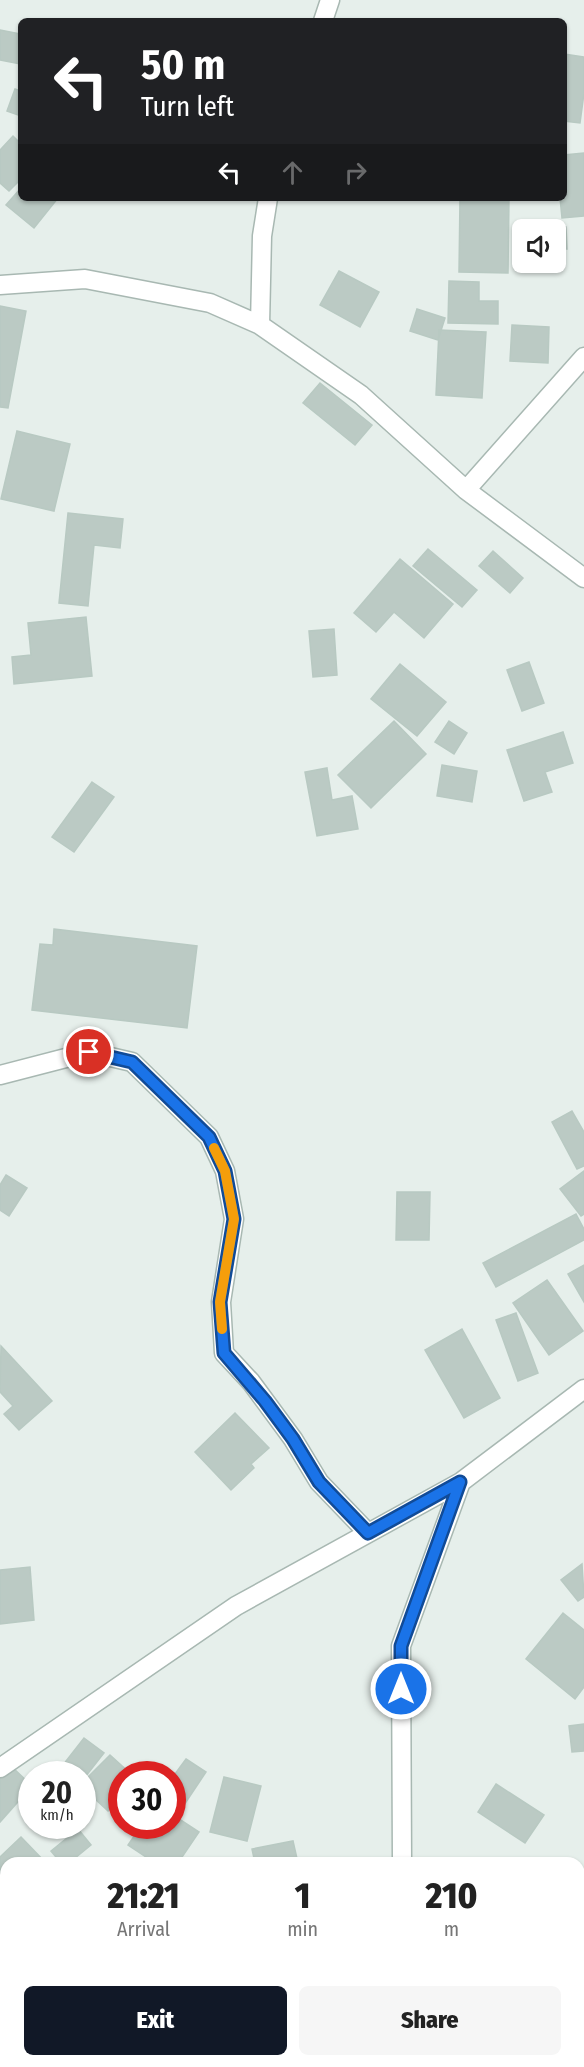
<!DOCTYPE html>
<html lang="en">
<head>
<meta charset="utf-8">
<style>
  body { margin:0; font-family:"Fira Sans Condensed",sans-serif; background:#f6f6f6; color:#222; height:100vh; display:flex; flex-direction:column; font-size:22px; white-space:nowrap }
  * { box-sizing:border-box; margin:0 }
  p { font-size:20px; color:#767676 }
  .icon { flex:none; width:33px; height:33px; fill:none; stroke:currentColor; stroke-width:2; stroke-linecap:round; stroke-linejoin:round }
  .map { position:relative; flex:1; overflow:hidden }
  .side { position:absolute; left:0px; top:1857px; width:585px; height:210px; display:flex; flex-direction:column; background:#fff; border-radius:18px 18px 0 0; box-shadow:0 2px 4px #0004 }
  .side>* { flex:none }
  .guide { position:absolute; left:18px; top:18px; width:549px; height:183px; border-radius:9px; box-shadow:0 2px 4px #0004; background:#202124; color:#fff; overflow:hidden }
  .tools { position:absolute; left:512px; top:219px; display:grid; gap:12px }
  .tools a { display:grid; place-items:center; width:54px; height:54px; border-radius:9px; background:#fff; box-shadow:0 2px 4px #0004; font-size:30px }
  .speed { position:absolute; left:18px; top:1761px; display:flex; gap:12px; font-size:30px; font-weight:700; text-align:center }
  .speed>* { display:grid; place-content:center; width:78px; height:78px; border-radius:50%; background:#fff; box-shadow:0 2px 4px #0004; line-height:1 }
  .speed small { font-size:15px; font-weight:400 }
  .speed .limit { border:9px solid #d22; background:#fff; color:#111 }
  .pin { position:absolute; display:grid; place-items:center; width:51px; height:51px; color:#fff; margin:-26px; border:3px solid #fff; border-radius:50%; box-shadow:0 2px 6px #0007 }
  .me { position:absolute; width:66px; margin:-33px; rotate:0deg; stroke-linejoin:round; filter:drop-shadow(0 0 4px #0008) }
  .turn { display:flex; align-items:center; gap:21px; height:126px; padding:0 24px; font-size:27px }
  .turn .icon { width:78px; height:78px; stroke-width:2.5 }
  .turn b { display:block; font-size:42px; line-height:51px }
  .lanes { display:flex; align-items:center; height:57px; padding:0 24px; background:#0003; justify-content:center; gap:30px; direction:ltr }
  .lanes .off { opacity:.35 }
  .eta { display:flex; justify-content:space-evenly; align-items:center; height:102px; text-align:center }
  .eta b { font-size:36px; font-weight:800; line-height:42px }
  .cta { display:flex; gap:12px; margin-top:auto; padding:12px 24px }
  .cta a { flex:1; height:69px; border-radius:9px; background:#111827; color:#fff; font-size:24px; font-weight:800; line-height:69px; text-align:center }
  .cta a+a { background:#f6f6f6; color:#222 }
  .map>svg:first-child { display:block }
  .building { fill:#bbcac4; stroke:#b8c9c2; stroke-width:1.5 }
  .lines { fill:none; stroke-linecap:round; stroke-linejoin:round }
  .minor-casing { stroke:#a8b8b2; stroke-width:21 }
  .minor { stroke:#fff; stroke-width:18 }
  .route-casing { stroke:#114b97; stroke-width:15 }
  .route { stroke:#1a73e8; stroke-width:10 }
  .slow { stroke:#f59e0b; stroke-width:10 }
</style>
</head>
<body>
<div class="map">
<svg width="584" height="2067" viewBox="0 0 584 2067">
  <rect width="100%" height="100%" fill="#e6efeb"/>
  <path class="building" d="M0,30L21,34V64L0,60Z
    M564,54L584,57V93L580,123L564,121Z
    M15,89L21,91V116L7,111Z
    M13,136L21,144V179L9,191L0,183V150Z
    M584,153V216L562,218L560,198H564V155Z
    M21,188V198H58L34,228L6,205Z
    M460,198H509L508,273L459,272Z
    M566,227L567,249H555V230H526Z
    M339,271L379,292L360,327L320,305Z
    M449,281L479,282V301H498V324L448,323Z
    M0,306L26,311L8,408L0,407Z
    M417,309L445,318L438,340L410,331Z
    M512,325L549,327L548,363L510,361Z
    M439,330L486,332L482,398L436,395Z
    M320,383L372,425L355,445L303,403Z
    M17,431L70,444L54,511L1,499Z
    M68,513L123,519L120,548L94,545L88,606L59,603Z
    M428,549L477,590L462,607L413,566Z
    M493,551L523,578L510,593L479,566Z
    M400,559L453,604L424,638L394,612L376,632L354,613Z
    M86,617L92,676L14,684L12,657L31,655L28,623Z
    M334,629L337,675L313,677L309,631Z
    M529,662L544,703L522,711L507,670Z
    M400,664L446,702L417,736L371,699Z
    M394,721L426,754L371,808L338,775Z
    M449,721L467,733L454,754L435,742Z
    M563,732L573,763L545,772L552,792L524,801L507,750Z
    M442,765L477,771L472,802L437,796Z
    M327,768L332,800L352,796L358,829L317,836L305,772Z
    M92,782L114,797L74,852L52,837Z
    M54,929L197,946L187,1028L32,1010L40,944L53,945Z
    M572,1111L584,1132V1166L577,1169L552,1122Z
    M584,1171V1214L581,1216L560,1189Z
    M6,1175L27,1188L9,1216L0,1210V1185Z
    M397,1192H430L429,1240H396Z
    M576,1214L584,1229V1240L496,1287L483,1263Z
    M584,1265V1302L568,1274Z
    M547,1280L583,1331L549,1355L513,1303Z
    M516,1313L538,1373L518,1381L496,1320Z
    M462,1329L500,1398L464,1418L425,1350Z
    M1,1346L52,1401L19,1430L4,1414L13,1406L0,1392Z
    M235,1413L269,1448L251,1464L254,1468L231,1490L195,1452Z
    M582,1564L584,1597L578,1601L561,1580Z
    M30,1567L34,1620L0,1624V1570Z
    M563,1613L584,1630V1687L575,1699L526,1659Z
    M584,1724V1751L572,1752L569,1726Z
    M84,1738L104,1753L82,1781V1774H66L59,1770Z
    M110,1755L131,1774H122V1797L108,1811L82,1787V1783Z
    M186,1759L206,1772L176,1817L199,1832L178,1863H155L128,1845L141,1826H172V1778Z
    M10,1765L32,1786L0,1822V1776Z
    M224,1777L261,1786L247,1841L210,1832Z
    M496,1784L544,1815L525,1843L478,1812Z
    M78,1829L91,1845L69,1863H61L51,1851Z
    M21,1837L46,1863H6V1905L0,1898V1857Z
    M293,1841L298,1863H255L252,1849Z
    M6,2050V2061H36L28,2067H0V2055Z
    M195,2061H219L222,2067H183Z"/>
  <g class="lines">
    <g class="minor-casing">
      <path id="minor" d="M323,21L330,0
        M0,285L85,279L210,303L260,325L361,395L466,490L584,578
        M260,325L262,236L268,198
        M466,490L584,357
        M0,1075L89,1052L132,1062L209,1137L225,1171L234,1219L221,1302L224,1353L251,1382L293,1439L319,1482L368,1533
        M0,1768L236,1606L461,1482L584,1389
        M402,1863L401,1646L461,1482
        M400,2067V2061"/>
    </g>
    <use href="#minor" class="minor"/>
  </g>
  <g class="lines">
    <g class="route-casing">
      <path id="route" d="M89,1052L132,1062L209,1137L225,1171L234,1219L220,1302L224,1353L265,1401L293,1439L319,1482L368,1533L460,1482L401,1646V1689"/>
    </g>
    <use href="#route" class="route"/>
    <path class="slow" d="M214,1148L225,1171L234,1219L220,1302L222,1329"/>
  </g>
</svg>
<div class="tools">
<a><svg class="icon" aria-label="sound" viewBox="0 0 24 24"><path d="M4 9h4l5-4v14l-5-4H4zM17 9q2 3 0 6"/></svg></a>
</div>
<div class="speed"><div>20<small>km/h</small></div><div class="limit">30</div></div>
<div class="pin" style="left:89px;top:1052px;background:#d93025"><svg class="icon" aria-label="arrive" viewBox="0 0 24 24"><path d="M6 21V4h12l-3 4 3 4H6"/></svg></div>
<svg class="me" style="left:401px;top:1689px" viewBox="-20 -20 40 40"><circle r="17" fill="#1a73e8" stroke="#fff" stroke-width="3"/><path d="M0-11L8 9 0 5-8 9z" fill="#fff"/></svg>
<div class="guide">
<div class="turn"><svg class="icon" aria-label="left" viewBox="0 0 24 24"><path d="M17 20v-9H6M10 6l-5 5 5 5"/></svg><div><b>50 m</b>Turn left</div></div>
<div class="lanes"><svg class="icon" aria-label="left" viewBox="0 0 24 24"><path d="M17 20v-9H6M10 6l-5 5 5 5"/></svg><svg class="icon off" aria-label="ahead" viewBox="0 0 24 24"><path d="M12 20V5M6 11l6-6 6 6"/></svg><svg class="icon off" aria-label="right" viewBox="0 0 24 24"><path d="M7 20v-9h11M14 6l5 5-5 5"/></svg></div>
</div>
<section class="side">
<div class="eta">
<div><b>21:21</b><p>Arrival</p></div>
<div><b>1</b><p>min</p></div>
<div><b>210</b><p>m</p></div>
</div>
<div class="cta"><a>Exit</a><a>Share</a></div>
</section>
</div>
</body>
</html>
